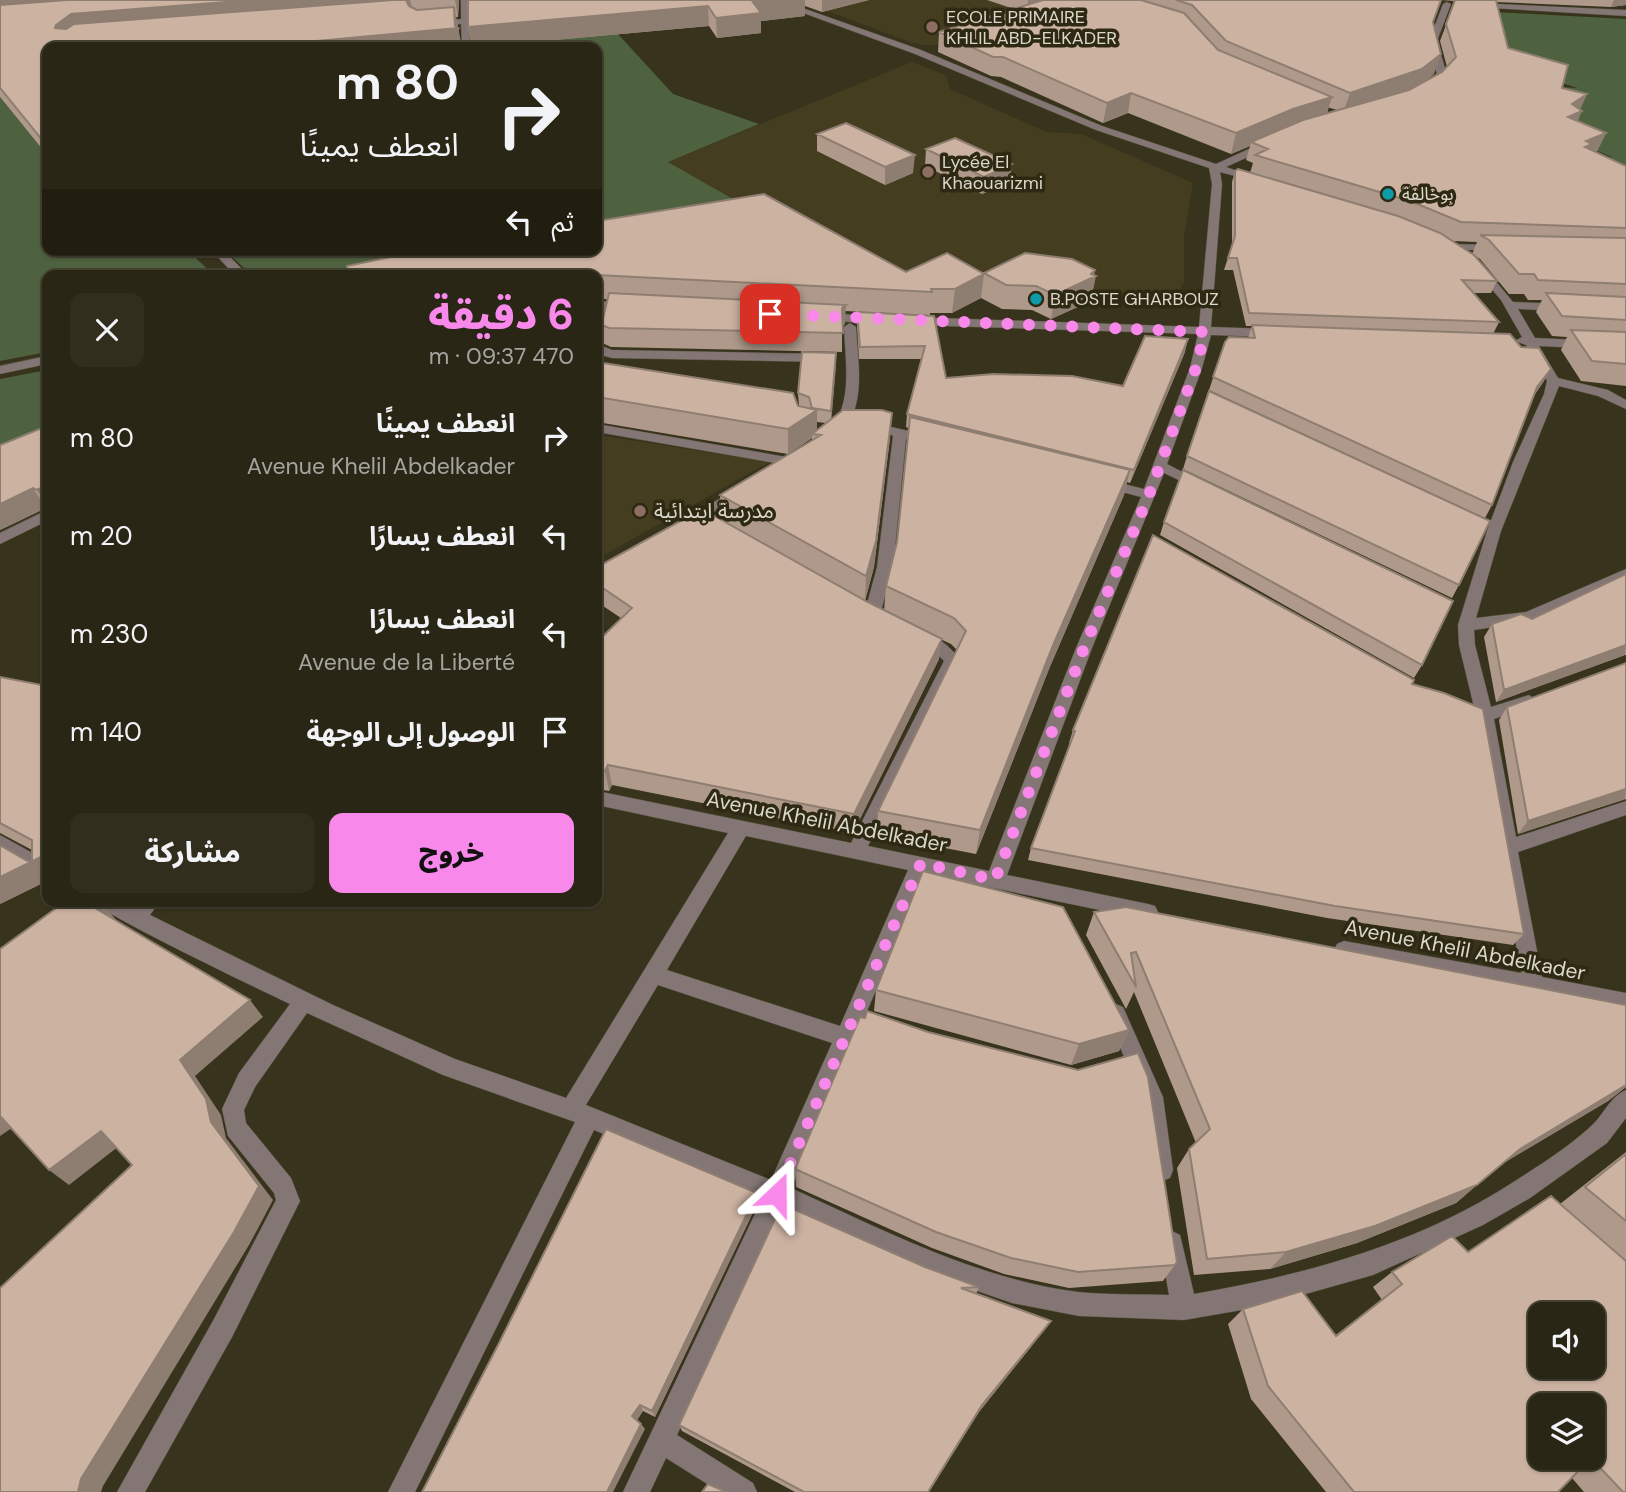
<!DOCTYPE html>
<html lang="ar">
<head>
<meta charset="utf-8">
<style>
  body { margin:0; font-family:"DM Sans","Noto Sans Arabic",sans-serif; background:#322e1e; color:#f1f3f6; direction:rtl; height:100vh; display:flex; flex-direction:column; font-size:26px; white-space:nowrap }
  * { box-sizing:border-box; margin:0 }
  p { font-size:23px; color:#a5a5a0 }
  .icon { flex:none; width:38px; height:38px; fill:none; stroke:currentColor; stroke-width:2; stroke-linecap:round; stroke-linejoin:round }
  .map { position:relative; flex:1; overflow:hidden; direction:ltr }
  .drawer { position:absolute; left:42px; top:270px; width:560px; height:637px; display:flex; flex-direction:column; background:#2a2615; border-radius:14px; box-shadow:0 2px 5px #0004,0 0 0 2px #464334; direction:rtl }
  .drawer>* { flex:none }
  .banner { position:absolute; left:42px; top:42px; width:560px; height:214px; border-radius:14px; box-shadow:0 2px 5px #0004,0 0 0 2px #464334; direction:rtl; background:#2a2615; color:#f1f3f6; overflow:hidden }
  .tools { position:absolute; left:1528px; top:1302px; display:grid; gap:14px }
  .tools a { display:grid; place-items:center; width:77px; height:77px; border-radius:14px; background:#2a2615; box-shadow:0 2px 5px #0004,0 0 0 2px #464334; font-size:35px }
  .pin { position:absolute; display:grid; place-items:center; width:60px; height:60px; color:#fff; margin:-30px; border-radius:14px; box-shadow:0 4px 10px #0006 }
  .me { position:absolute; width:77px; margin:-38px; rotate:23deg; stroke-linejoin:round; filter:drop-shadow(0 0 5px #0008) }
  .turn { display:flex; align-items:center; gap:24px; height:147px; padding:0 28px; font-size:32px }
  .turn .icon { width:91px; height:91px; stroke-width:2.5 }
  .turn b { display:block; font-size:49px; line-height:60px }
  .then { display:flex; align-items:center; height:66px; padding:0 28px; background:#0003; gap:14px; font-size:26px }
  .round { display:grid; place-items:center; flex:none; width:74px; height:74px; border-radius:14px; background:#322e1e }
  .head { display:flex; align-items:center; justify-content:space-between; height:119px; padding:0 28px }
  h1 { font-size:42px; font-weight:800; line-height:52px; color:#f888ea }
  .cta { display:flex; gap:14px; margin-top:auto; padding:14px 28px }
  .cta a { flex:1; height:80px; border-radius:14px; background:#f888ea; color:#111; font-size:28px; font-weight:800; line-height:80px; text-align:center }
  .cta a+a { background:#322e1e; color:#f1f3f6 }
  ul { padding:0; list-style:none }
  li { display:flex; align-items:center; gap:21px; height:98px; padding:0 28px }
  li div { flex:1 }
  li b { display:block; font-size:26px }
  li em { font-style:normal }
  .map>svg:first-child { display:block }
  .built { fill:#443d1f }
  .green { fill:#4e623f }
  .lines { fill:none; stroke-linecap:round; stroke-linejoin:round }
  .minor-casing { stroke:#55513b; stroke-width:1 }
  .minor { fill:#847675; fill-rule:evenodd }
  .wall { fill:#af998a; fill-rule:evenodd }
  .shaded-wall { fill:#8e7d71 }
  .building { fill:#cbb2a1; stroke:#8e7d71; stroke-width:2; fill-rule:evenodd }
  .route { stroke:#f888ea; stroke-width:12; stroke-dasharray:0 21.6 }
  .education-dot { fill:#8d6e63; stroke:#2e2912; stroke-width:2.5 }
  .culture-dot { fill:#0f9aa8; stroke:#2e2912; stroke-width:2.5 }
  .labels { text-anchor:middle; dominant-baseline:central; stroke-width:7; stroke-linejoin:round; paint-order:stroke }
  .far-poi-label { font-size:18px; fill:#dbd7ca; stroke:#2e2912; text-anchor:start }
  .poi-label { font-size:21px; fill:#dbd7ca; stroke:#2e2912; text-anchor:start }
  .street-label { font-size:21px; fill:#dbd7ca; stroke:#2e2912 }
</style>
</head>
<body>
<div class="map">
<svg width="1626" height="1492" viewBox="0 0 1626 1492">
  <rect width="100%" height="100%" fill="#38331c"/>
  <path class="built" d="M869,0H1070L1068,5L936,45H924L912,43L827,11Z
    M912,62L946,75L950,89L1047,132L1081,134L1193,183L1184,237V282L1179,291L1127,298L1090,295L981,298L904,295L668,162Z
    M597,435L770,462L597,559Z"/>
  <path class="green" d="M1456,10L1626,19V180L1591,163L1612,157L1559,135V87L1578,88L1499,65L1493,33L1444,26Z
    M618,34L673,94L759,124L668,162L765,217L597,244V47H478Z
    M0,97L47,155V250H187L214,275H47V352L0,361Z
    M224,250H559L425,275H252Z
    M47,370V451L0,470V379Z"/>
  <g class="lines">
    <g class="minor-casing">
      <path id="minor" d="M461,0H469L470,47L462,46L461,24L435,26L431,23L461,19Z
        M768,0H780L921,50L1102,126L1216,164L1264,142H1272V146L1226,167L1261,179V183L1220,172L1222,184L1211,327L1273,329L1279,333L1273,337L1211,335L1202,368L1167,464L1209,486L1202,490L1197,489L1164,473L1092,648L1007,875L1148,904L1155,906L1158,912L1155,918L1148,920L926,874L791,1188C883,1230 977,1279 1078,1292C1108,1295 1139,1294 1169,1295L1160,1243L1164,1235L1172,1231L1180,1235L1194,1294C1305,1275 1419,1244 1515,1181C1540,1165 1567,1148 1589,1128C1603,1117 1609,1097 1626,1090V1118L1607,1143L1530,1198L1483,1225L1373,1275L1259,1307L1184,1320L1079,1316L1012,1303L928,1274L782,1208L677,1435L753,1483L757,1492H720L666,1458L650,1492H623L762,1199L594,1130L415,1492H388L575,1122L443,1075L307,1013L255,1087L244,1110L246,1123L291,1178L300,1201L232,1337L145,1492H117L214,1319L276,1200L274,1193L228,1136L222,1109L239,1073L290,1004C263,991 99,913 93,901H122L133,907L138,901H160L150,915L333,1005L455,1059L566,1098L728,833L597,805V791L851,843L944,661C935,650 920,650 912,639L914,635C932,630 952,647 960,661L868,846L989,871L1076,648L1141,497L1099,486L1097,483L1104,479L1144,489L1190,368L1198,334L912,325L906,321L912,317L1199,327L1212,184L1209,168L1096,130L915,54ZM746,836L908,870L840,1026L667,970ZM658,985L832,1043L771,1180L586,1105Z
        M1447,2L1451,4L1437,41L1447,75L1430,91L1425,88L1437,75L1429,41L1443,4Z
        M1476,3L1626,10V16L1473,7Z
        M1452,244L1497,245L1503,248L1497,251L1448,249L1446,247Z
        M211,250H223L248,275H235Z
        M1476,267H1484L1513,302L1567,304L1569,307L1563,311L1518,309L1535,338L1626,342V350L1539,346L1558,378L1608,390L1626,400V409L1598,396L1559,386L1501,531L1476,618L1526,612L1626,569V580L1533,621L1474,630L1475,645L1491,707L1529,695L1537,701L1535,705L1494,719L1516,837L1626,801V815L1518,852L1542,977L1626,993V1011L1344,959L1337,956L1334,950L1337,944L1344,941L1521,973L1477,720L1470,718L1467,713L1474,707L1459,645L1458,625L1487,531L1513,462L1544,394L1547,381L1526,345L1515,341L1522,337L1501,300L1474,269Z
        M597,301L629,303L635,307L629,311L597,309Z
        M822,313L881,316L887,320L881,324L818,320V314Z
        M850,323L856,327C858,363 866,400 844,431L839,432L832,428C853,398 845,361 844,327Z
        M597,344L612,350L826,354L832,358L826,362L612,358L597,354Z
        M47,356V364L0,374V366Z
        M597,424L792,458L799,462L792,466L597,432Z
        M891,427L936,437L938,440L931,444L906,439L893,567L880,615L872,621L864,615L877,567L893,436L884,431Z
        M739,488L744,489V495L689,526H679L677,523Z
        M47,510V521L0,544V533Z
        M0,835L47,861V878L0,852Z
        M1116,1004L1123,1007L1163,1097L1173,1170L1170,1178L1162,1181L1154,1178L1151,1170L1141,1097L1106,1014L1109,1007Z"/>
    </g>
    <use href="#minor" class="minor"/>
  </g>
  <path class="wall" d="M0,0H459L458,17H456L459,32L47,47V155L0,97Z
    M468,0H869L822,12L805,6V16L761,21V33L717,38L709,26L478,47H472L468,27Z
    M987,0H1626V5L1611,7L1496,2L1508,48L1562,88L1587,94L1580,109L1578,121L1606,133L1597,151L1594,152L1626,166V386L1581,381L1561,350L1567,337L1552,336L1536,312L1542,300H1528L1524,294H1509L1480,259L1475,256L1497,281L1491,293H1473L1499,322L1493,334L1544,381L1535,394L1492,505L1485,518L1209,390L1225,342L1248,338L1252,326H1246L1233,270H1224L1232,246V182L1235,171L1250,173L1253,163L1246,160L1250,146L1231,154L1128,113L1103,123L1001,77L991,76L938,52L939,32L1014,9ZM1441,0L1455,1L1440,41L1447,67L1442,72L1424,81L1434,74L1433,22ZM1329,107L1330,108L1337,110L1327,113ZM1453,241L1477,242L1472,254Z
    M817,134L913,173L885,185L817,151Z
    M926,149L1010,182L982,194L925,166Z
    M347,266L906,272L984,274V273L1094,276L1091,301L1051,319L1032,310L1002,309L981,298L952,313H930V315L845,311V324L842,326V352L611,347L600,342L597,323L603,319L608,299H597V275H347Z
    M857,312L934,316L946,378L1123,386L1185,352L1130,483L1127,482L1124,495L1049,669L976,854L877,835L878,811L957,650L951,644L938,638L939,659L853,833L612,785L609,791L597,789V642L621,618L597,602V567L866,601L884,611L886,586L897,542L909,428L906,427L907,414L922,359H859L857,325Z
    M836,353L831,419L890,438L874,567L865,601L722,520L720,495L812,440V438L788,454L597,422V362L799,406L798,393ZM817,422L826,423L817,430Z
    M47,426V508H46L0,530V445Z
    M1187,456L1459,585L1452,598L1183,469Z
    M1164,522L1422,665L1414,678L1160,535Z
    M1626,574V655H1625L1496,702L1484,637L1492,624L1532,619Z
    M1626,663V799L1518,834L1499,720L1507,707Z
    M0,677L47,686V881L0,904L29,862L32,861V850L0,833Z
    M1412,684L1524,934L1513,945L1327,918L1028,860L1031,848L1071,743H1069L1073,730Z
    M1094,912L1626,1005V1087L1608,1101L1500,1165L1456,1203L1357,1243L1270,1269L1194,1275L1177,1168L1189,1149L1196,1143L1134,992L1126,1009L1086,935Z
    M876,990L1129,1030L1119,1051L1071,1065L874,1011Z
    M1626,1152V1492H1584L1572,1478L1558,1492H1326L1251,1399L1228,1324L1243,1309L1336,1335L1382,1300L1373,1287L1392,1272L1468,1252L1560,1204Z
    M795,1169L1177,1262L1163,1281L1069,1288L1004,1274L932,1248L796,1187Z
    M758,1202L655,1417L643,1411L637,1420L645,1429L497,1347Z
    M925,1267L979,1287L976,1294L1051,1321L1046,1328L979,1412L929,1492H795L682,1431L679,1425Z"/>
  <path class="shaded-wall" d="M0,0H200L0,14Z
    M253,0H410L412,7L64,47L55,28L56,25L71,14Z
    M455,0H459L458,17Z
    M770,0H805V16L761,21V33L717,38L716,18L753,2Z
    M822,0H869L822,12Z
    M1028,0H1069L1027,13Z
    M1614,0H1626V5L1611,7Z
    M708,6L709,26L478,47H472L468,27Z
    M454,7L462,47H252Z
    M1441,54L1434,74L1415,89L1343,113L1350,93Z
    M1131,93L1128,113L1103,123L1107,103Z
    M1587,94L1579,111H1582L1574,129L1559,135L1572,104Z
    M1332,97L1325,118L1251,142L1250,146L1231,154L1236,133L1293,109Z
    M1606,133L1597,151L1579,158L1586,141Z
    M915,155L913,173L885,185V167Z
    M1012,164L1010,182L982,194L984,177Z
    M1095,270L1094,277L1096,276L1091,301L1051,319L1055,295Z
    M984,274L981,298L952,313L955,289Z
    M846,305L845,324L841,327L842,308Z
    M1188,339L1185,352L1130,483L1134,470Z
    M836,353V365L831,424V411Z
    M1551,369L1544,381L1531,400L1537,387Z
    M817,410V435L812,434V438L788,454V429Z
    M892,413L890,438L874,567L865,601L866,576Z
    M1130,470L1124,495L1049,669L976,854L980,830L1054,643Z
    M47,485V506L37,490Z
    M33,488L46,508L0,530V504Z
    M942,639L939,659L853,833L854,814Z
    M1626,645L1625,655L1496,702L1504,690Z
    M608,765L612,785L609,791L605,771Z
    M1626,789L1625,799L1518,834L1528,821Z
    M597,794L600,808L597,815Z
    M47,854V881L0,904V877Z
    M101,901L116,920L110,926L95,908Z
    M250,1000L263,1017L195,1076L221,1115L226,1138L273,1200L249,1245L103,1486L101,1492H78L81,1479L211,1122L180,1060Z
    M1129,1030L1119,1051L1071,1065L1079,1044Z
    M1626,1085V1087L1608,1101L1497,1167L1520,1149Z
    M0,1114L15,1126L0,1136Z
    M101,1131L119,1146L69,1185L49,1170Z
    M1477,1185L1456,1203L1357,1243L1270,1269L1286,1252Z
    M757,1193L758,1202L655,1417L652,1411Z
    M1051,1321L1046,1328L979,1412L928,1492L982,1405Z
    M640,1405L643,1411L636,1422L632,1416Z
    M641,1424L645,1429L613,1492H607Z"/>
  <path class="building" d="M67,0H253L71,14L56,25L55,28L66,29L74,24L393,0H406L409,6L417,10L454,7L455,26L458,28L252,47H47V146L0,88V5Z
    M468,0H770L753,2L761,13L716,18L708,6L468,27Z
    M1043,0H1141L1184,13L1218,50L1332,97L1293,109L1236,133L1131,93L1107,103L1003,57H993L939,32Z
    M1176,0H1441L1433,22L1441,54L1422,69L1350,93L1226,41L1192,5Z
    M1455,0H1496L1508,48L1568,65L1562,88L1587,94L1572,104L1582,111L1568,117L1606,133L1586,141L1592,144L1585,147L1626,166V228L1461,222L1410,201L1255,155L1268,149L1251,142L1303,120L1409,90L1442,72L1456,57L1446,24Z
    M846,123L915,155L885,167L817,134Z
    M955,138L1012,164L984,177L926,149Z
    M1238,169L1398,216L1440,233L1474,255L1497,281L1462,280L1499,322L1249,313L1237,258H1228L1235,236V171Z
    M764,194L906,272L947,253L984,274L955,289H931L932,292L597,275H547L455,270L452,275H347V266L425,250H597V221Z
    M1480,235L1626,238V284L1538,280L1534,274H1519L1489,240Z
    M1025,253L1072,259L1095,270L1091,274L1096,276L1055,295L1036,286L1006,285L984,273Z
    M609,293L846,305L842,308L843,333L609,328L597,323L603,319Z
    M1546,293L1626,297V320L1562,316Z
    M857,312L934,316L946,378L993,374L1072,376L1123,386L1145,336L1188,339L1134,470L907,414L925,346L860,347Z
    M1252,325L1510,334L1521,347L1539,348L1551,369L1537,387L1492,505L1213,377L1225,342L1229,337L1255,338Z
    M1571,330L1626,332V364L1592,361Z
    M802,352L836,353L831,411L812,408L809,397L798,393Z
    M597,362L793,393L798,406L817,410L788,429L597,397Z
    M1209,391L1490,521L1459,585L1187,456Z
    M843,410H882L892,413L876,541L866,576L720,495L821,435L812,434Z
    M910,417L1130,470L1054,643L980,830L878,811L966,631L954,618L886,586L897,542Z
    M47,426V485L37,490L33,488L0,504V445Z
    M1183,470L1453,601L1422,665L1164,522Z
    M702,509L866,601L942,639L854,814L608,765L605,771L597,770V642L632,608L597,584V567Z
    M1153,535L1414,680L1412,684L1444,693L1483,709L1524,934L1335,906L1031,848L1075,731L1073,730Z
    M1626,574V645L1504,690L1492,624L1521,614L1532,619Z
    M1626,663V789L1528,821L1507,707Z
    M0,677L47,686V854L0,877V845L29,862L32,861V840L0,823Z
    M923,871L1063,907L1129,1030L1079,1044L876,990Z
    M66,901H100L95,908L250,1000L180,1060L206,1099L211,1122L259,1186L234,1232L81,1479L78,1492H0V1288L132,1165L101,1131L49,1170L0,1116V949Z
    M1126,907L1626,1005V1085L1520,1149L1477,1185L1375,1226L1286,1252L1207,1259L1189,1149L1210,1129L1136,952L1131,953L1136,987L1094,912Z
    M867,1011L928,1032L1078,1070L1138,1053L1148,1077L1177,1262L1175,1265L1078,1272L1011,1258L936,1232L795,1169L860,1017L865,1018Z
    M606,1129L757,1193L652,1411L640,1405L632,1416L641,1424L607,1492H422L497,1347Z
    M1626,1154V1221L1585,1187Z
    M1551,1196L1626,1261V1492H1623L1591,1458L1558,1492H1354L1268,1386L1243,1309L1302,1291L1336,1336L1402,1284L1392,1272L1452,1236L1468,1252ZM1540,1314H1592V1367H1540ZM1540,1405H1592V1458H1540Z
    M782,1204L925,1267L979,1287L961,1288L1051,1321L982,1405L928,1492H804L679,1425Z
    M708,1484L722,1490L725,1492H702Z"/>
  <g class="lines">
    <path class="route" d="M770,314L1205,332L1196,368L1149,495L1084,648L995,880L921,863L777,1194"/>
  </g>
  <g class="education-dot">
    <circle cx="932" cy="27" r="7"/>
    <circle cx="928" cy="172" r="7"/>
    <circle cx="640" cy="511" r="7"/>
  </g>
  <g class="culture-dot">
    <circle cx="1388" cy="194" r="7"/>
    <circle cx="1036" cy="299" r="7"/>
  </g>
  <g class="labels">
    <g class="far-poi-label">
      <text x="946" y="17">ECOLE PRIMAIRE<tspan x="946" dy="21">KHLIL ABD-ELKADER</tspan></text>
      <text x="942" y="162">Lycée El<tspan x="942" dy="21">Khaouarizmi</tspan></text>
      <text x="1402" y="194">بوخالفة</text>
      <text x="1050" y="299">B.POSTE GHARBOUZ</text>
    </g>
    <g class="poi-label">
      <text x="654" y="511">مدرسة ابتدائية</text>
    </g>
    <g class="street-label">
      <text transform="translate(827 822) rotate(11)">Avenue Khelil Abdelkader</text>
      <text transform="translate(1465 950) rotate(11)">Avenue Khelil Abdelkader</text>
    </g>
  </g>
</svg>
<div class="tools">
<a><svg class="icon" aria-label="sound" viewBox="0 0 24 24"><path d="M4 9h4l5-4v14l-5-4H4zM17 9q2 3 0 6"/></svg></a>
<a><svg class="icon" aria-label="layers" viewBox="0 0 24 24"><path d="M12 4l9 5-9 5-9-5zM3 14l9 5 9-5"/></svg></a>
</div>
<div class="pin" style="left:770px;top:314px;background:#d93025"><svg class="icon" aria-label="arrive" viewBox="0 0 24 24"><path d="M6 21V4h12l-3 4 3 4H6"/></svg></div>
<svg class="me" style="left:777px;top:1194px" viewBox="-20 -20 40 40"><path d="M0-17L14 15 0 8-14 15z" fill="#f888ea" stroke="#fff" stroke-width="4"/></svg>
<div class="banner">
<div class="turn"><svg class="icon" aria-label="right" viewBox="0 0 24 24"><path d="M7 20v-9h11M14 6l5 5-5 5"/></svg><div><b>80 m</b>انعطف يمينًا</div></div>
<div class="then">ثم<svg class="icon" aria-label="left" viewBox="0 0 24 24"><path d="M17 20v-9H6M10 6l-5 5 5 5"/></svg></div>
</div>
<section class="drawer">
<div class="head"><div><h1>6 دقيقة</h1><p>470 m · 09:37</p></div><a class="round"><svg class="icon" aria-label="close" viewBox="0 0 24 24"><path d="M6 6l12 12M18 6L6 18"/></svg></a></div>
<ul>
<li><svg class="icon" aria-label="right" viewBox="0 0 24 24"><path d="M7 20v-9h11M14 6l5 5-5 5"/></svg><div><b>انعطف يمينًا</b><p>Avenue Khelil Abdelkader</p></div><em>80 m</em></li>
<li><svg class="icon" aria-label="left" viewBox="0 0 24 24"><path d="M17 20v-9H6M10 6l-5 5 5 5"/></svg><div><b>انعطف يسارًا</b></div><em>20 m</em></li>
<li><svg class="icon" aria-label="left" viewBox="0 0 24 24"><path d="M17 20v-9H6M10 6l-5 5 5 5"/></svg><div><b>انعطف يسارًا</b><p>Avenue de la Liberté</p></div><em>230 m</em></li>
<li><svg class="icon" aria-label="arrive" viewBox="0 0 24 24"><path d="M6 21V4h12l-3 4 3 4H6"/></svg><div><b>الوصول إلى الوجهة</b></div><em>140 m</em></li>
</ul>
<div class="cta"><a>خروج</a><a>مشاركة</a></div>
</section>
</div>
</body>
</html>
